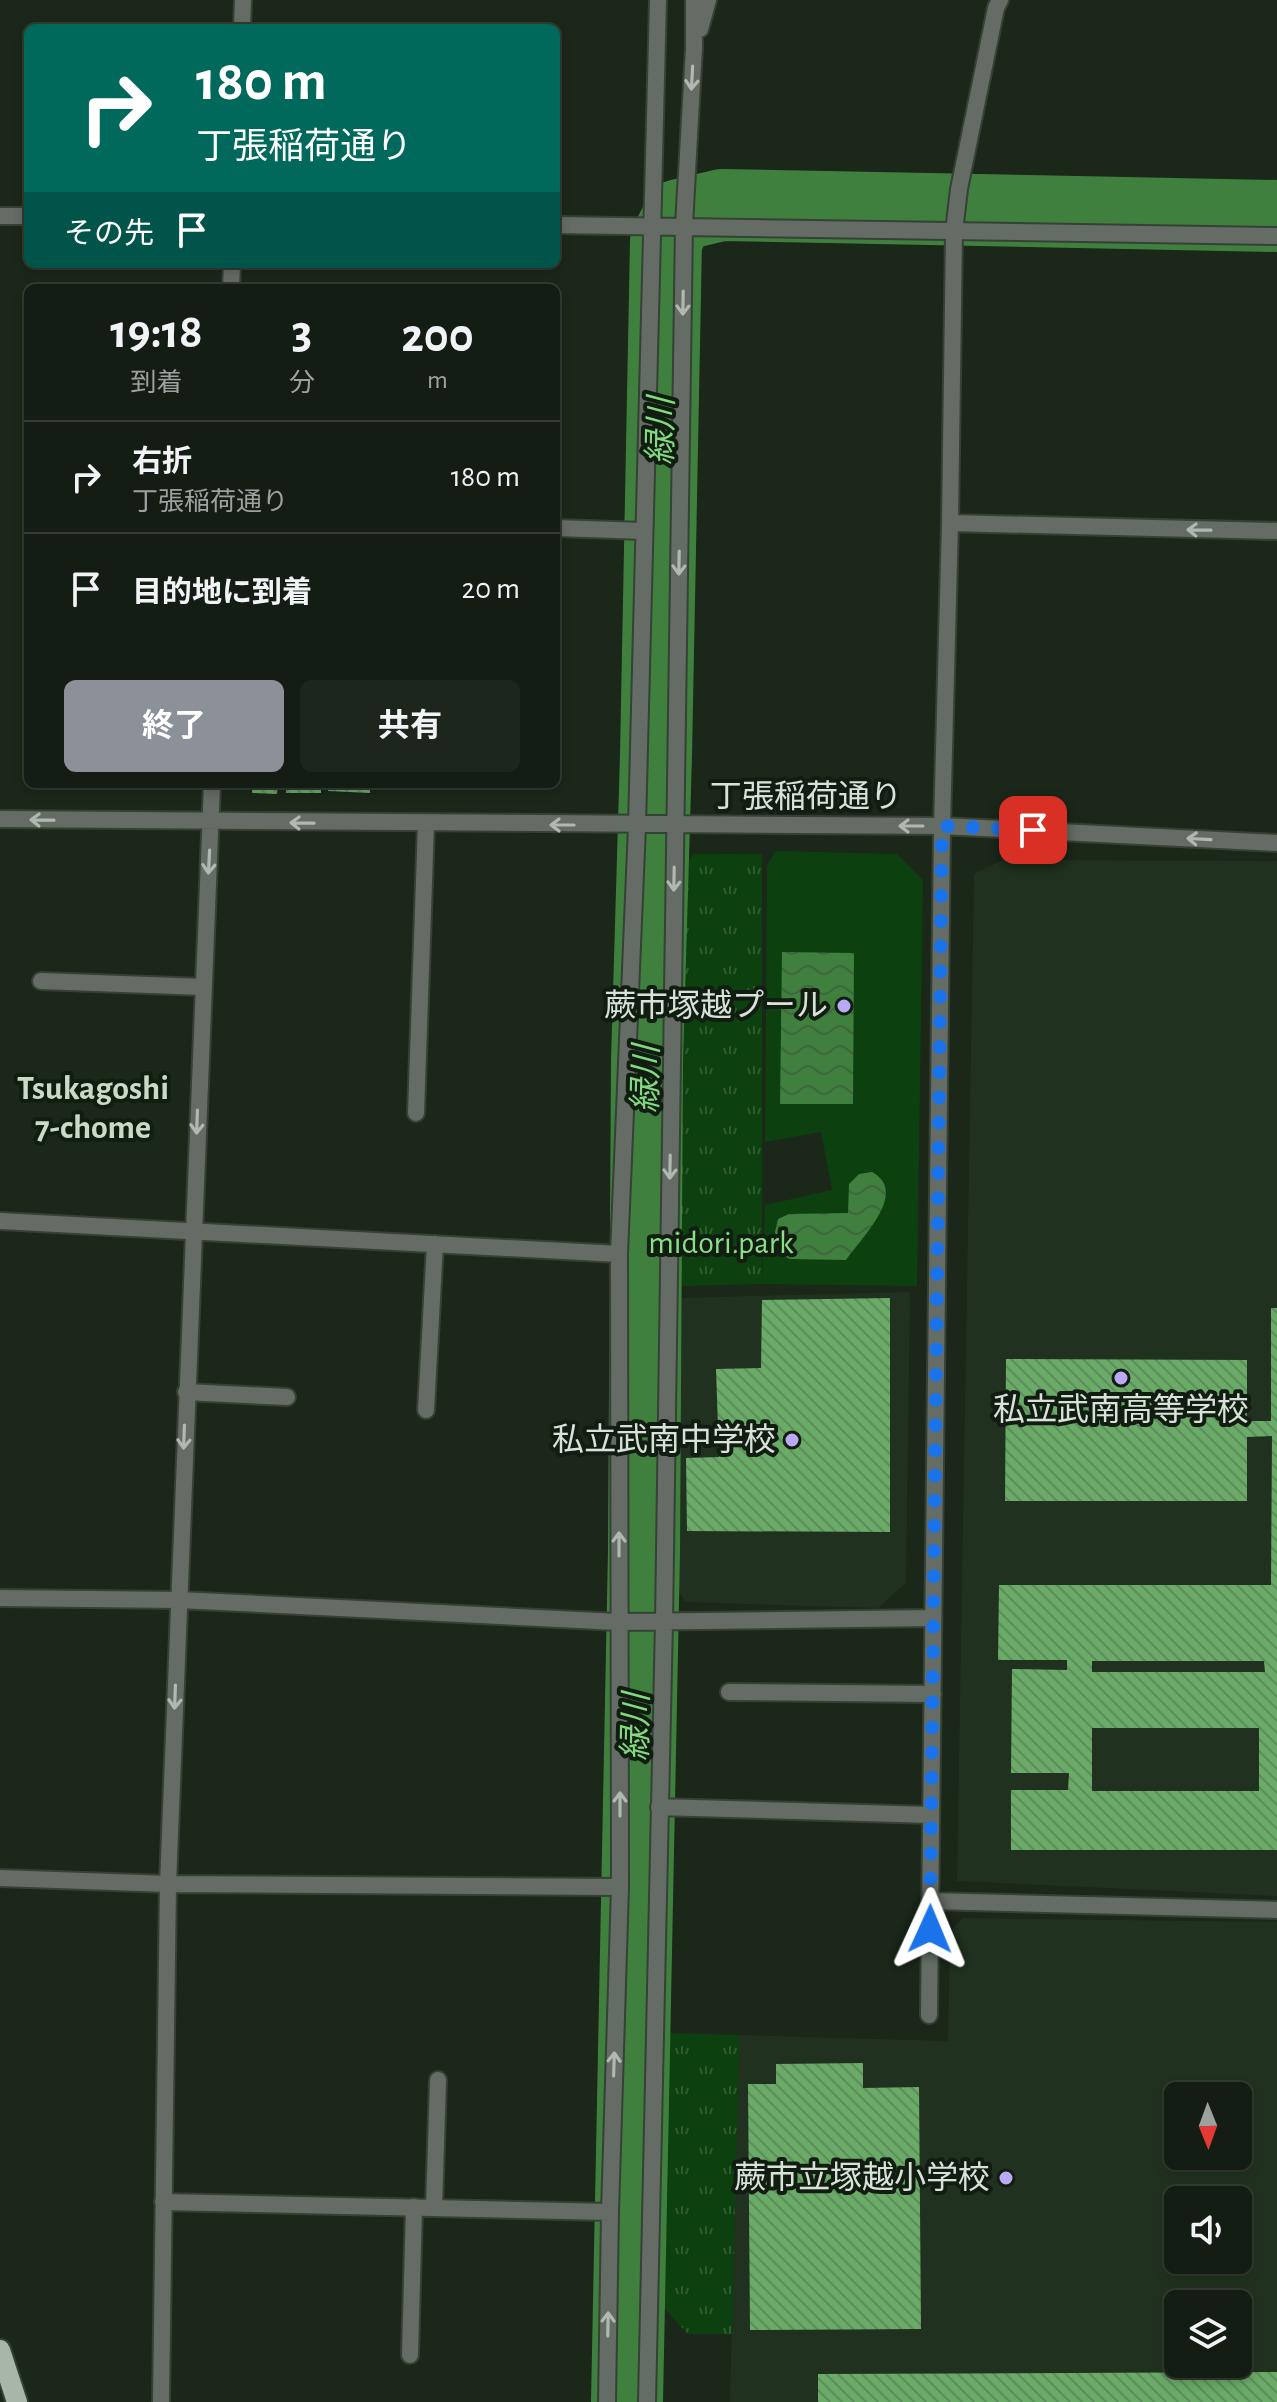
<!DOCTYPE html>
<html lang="ja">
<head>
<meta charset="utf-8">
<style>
  body { margin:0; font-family:"Alegreya Sans","Noto Sans JP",sans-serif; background:#1d261c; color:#f1f3f6; height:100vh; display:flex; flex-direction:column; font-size:30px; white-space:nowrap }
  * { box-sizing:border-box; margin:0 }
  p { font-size:26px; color:#9da2a0 }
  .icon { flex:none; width:44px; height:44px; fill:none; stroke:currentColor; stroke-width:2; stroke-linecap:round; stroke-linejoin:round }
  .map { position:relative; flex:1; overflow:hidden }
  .side { position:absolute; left:24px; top:284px; width:536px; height:504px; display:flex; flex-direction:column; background:#141d13; border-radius:12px; box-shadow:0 4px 12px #0003,0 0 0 2px #333b33 }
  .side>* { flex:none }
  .banner { position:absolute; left:24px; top:24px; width:536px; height:244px; border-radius:12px; box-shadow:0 4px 12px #0003,0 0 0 2px #333b33; background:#00695c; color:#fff; overflow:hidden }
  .needle { width:52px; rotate:179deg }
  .fabs { position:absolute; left:1164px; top:2082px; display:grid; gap:16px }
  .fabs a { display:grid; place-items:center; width:88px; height:88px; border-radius:12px; background:#141d13; box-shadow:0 4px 12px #0003,0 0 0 2px #333b33; font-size:40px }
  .pin { position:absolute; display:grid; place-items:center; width:68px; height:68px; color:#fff; margin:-34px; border-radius:16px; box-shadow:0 4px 12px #0006 }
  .me { position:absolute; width:88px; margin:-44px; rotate:1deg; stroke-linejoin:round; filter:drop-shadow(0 0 6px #0008) }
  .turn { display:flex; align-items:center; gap:28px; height:168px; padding:0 40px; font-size:36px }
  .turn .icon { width:104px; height:104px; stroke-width:2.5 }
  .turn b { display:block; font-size:56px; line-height:68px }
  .then { display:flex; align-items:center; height:76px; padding:0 40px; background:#0003; gap:16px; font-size:30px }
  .eta { display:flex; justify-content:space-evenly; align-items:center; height:136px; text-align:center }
  .eta b { font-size:48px; font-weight:700; line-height:56px }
  .action { display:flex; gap:16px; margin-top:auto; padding:16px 40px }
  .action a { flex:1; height:92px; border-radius:12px; background:#8c9099; color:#fff; font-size:32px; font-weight:700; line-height:92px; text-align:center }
  .action a+a { background:#1d261c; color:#f1f3f6 }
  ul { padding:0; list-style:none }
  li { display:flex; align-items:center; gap:24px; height:112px; padding:0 40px; border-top:2px solid #333b33 }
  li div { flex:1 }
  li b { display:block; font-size:30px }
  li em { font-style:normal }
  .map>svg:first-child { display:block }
  .built { fill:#20321f; fill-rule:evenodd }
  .grass { fill:url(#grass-tufts) }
  .pitch { fill:#0d400f }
  .water { fill:url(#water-waves) }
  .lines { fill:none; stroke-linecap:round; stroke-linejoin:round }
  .river { stroke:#40803f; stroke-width:72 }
  .building { fill:url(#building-back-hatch); fill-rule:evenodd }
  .service-casing { stroke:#354134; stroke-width:20 }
  .minor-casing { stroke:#354134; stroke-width:20 }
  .primary-casing { stroke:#354134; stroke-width:24 }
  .service { stroke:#656c65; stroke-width:16 }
  .minor { stroke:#656c65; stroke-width:16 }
  .primary { stroke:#a8b6a7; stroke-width:20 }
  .oneway { stroke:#b0b9b0 }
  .route { stroke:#1a73e8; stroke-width:14; stroke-dasharray:0 25.2 }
  .poi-dot { fill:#baaaf6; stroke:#111d10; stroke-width:3 }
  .labels { text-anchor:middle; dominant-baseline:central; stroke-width:8; stroke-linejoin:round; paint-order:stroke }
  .street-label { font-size:32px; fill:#d9e2d9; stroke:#111d10 }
  .poi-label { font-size:32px; fill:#d9e2d9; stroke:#111d10; text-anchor:end }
  .park-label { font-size:32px; fill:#8ae087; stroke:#111d10 }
  .water-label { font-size:34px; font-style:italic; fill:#83d980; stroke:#111d10 }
  .neighbourhood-label { font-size:34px; font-weight:bold; fill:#c9dac7; stroke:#111d10 }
</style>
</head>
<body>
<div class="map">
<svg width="1277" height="2402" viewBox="0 0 1277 2402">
  <defs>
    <pattern id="grass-tufts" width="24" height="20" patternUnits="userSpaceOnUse" patternTransform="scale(2)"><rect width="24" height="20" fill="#0d400f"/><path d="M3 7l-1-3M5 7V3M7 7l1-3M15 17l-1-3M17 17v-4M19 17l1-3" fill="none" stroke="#305b31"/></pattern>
    <pattern id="water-waves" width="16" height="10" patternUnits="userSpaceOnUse" patternTransform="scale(2)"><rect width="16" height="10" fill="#40803f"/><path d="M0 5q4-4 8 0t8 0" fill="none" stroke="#406540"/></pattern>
    <pattern id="building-back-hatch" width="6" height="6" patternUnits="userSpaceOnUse" patternTransform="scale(2)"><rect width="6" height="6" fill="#6aab67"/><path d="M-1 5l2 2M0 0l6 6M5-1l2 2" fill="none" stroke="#5e8c5c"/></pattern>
  </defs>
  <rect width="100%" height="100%" fill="#1a2719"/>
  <path class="built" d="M1003,860L1277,861V1896L957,1881L974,874Z
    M910,1292L906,1583L878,1608L685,1602L676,1585L678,1298Z
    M963,1918L1277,1922V2402H730L739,2035L948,2041L950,1932ZM1178,2096H1238V2156H1178ZM1178,2200H1238V2260H1178ZM1178,2304H1238V2364H1178Z"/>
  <path class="grass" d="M694,854H762V1284L678,1286L685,866Z
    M667,2033L739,2035L732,2334H688L664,2308Z"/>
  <path class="pitch" d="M776,851L897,854L923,880L917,1286L762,1284L765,1205L832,1190L821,1132L765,1142L767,865Z"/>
  <path class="water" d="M782,952L854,953L853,1104H780Z
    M872,1172C909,1192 862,1237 846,1260L790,1259L780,1254L775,1232L778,1219L789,1214L848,1213L849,1184L859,1174Z"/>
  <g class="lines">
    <path class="river" d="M627,2402L644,1551L647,1061L656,755L666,241L679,215L722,205L1277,216"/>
  </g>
  <path class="building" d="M252,784H278L277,794L252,793Z
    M286,784H321V793H286Z
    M329,784H370V793L328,791Z
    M890,1298V1532L687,1531L686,1458L719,1457L716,1369L761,1368L762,1300Z
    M1271,1308H1277V1850H1011V1790H1068L1069,1773H1011L1012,1669L1067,1670V1660H998L999,1585H1271L1272,1436L1247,1437V1501H1005L1006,1359L1247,1360V1421H1271ZM1092,1661H1264L1265,1672H1092ZM1092,1728H1259V1791H1092Z
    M863,2063V2088L919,2087L921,2329L750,2330L748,2084H776V2064Z
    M1277,2372V2402H818V2374Z"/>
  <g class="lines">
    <g class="service-casing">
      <path id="service" d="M434,2208L438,2080
        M410,2355L414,2207"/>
    </g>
    <g class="minor-casing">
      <path id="minor" d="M242,28L243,0
        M700,29L708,0
        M0,216H28
        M556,225L1277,236
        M231,288L232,264
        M950,523L1277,531
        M556,528L644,531
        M0,819L942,826L1277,843
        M41,981L203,987
        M416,1113L426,824
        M0,1221L619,1254
        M186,1392L287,1397
        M426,1410L435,1244
        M0,1598L179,1600L618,1622L933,1618
        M729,1692L933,1694
        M659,1807L931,1815
        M0,1878L168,1884L620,1887
        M930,1901L1277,1910
        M929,2015L942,826L950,523L954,232L959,189L996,8L1000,0
        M163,2202L610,2212
        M161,2402L168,1884L212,784
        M607,2402L610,2212L620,1887L619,1254L637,826L658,0
        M647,2402L664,1622L684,225L694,48V0"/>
    </g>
    <g class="primary-casing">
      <path id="primary" d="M0,2350L17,2402"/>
    </g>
    <use href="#service" class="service"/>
    <use href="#minor" class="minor"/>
    <use href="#primary" class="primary"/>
  </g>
  <defs><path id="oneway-shaft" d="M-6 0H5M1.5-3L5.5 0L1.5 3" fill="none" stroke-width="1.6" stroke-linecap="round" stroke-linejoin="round" transform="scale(2)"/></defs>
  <g class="oneway">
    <use href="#oneway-shaft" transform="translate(692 78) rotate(93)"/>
    <use href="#oneway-shaft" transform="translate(683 303) rotate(91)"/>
    <use href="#oneway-shaft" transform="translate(1199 530) rotate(-179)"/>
    <use href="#oneway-shaft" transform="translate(679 563) rotate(91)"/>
    <use href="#oneway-shaft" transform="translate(42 820) rotate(-179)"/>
    <use href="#oneway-shaft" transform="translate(302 823) rotate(-179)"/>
    <use href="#oneway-shaft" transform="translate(562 825) rotate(-180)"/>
    <use href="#oneway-shaft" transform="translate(911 826) rotate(-180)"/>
    <use href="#oneway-shaft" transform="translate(1199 839) rotate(-177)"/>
    <use href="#oneway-shaft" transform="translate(209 862) rotate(93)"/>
    <use href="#oneway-shaft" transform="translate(674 879) rotate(91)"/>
    <use href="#oneway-shaft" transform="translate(197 1122) rotate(92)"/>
    <use href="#oneway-shaft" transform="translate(670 1167) rotate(91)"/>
    <use href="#oneway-shaft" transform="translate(184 1437) rotate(92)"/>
    <use href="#oneway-shaft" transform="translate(619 1544) rotate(-90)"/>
    <use href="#oneway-shaft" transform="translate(175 1697) rotate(92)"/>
    <use href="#oneway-shaft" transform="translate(620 1804) rotate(-90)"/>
    <use href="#oneway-shaft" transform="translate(614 2064) rotate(-88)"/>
    <use href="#oneway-shaft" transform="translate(608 2324) rotate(-89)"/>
  </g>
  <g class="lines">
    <path class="route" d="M930,1929L942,826L1033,830"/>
  </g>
  <g class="poi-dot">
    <circle cx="844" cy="1006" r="8"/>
    <circle cx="1121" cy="1378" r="8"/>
    <circle cx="792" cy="1440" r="8"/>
    <circle cx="1006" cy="2178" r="8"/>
  </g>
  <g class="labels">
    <g class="street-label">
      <text x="806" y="797">丁張稲荷通り</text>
    </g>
    <g class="poi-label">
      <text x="828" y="1006">蕨市塚越プール</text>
      <text x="1121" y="1410" text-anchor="middle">私立武南高等学校</text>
      <text x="776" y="1440">私立武南中学校</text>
      <text x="990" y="2178">蕨市立塚越小学校</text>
    </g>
    <g class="park-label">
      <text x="721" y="1243">midori.park</text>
    </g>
    <g class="water-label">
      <text transform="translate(662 431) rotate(-89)">緑川</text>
      <text transform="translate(647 1079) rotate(-89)">緑川</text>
      <text transform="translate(637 1727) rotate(-89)">緑川</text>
    </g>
    <g class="neighbourhood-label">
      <text x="93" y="1089">Tsukagoshi<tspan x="93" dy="39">7-chome</tspan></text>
    </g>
  </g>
</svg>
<div class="fabs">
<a><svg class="needle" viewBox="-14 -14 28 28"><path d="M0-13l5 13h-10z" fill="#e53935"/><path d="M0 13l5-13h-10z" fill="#9da2a0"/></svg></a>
<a><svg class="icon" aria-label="sound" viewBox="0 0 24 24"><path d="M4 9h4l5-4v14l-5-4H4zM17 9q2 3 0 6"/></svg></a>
<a><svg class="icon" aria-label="layers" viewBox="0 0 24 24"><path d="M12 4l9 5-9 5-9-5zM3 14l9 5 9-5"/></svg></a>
</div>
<div class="pin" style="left:1033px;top:830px;background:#d93025"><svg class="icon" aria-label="arrive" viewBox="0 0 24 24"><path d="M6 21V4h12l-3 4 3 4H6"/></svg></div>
<svg class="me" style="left:930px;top:1929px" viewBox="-20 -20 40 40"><path d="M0-17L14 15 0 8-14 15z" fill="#1a73e8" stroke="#fff" stroke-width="4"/></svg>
<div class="banner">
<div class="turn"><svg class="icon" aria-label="right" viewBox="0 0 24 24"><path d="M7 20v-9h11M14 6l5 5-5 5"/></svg><div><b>180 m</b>丁張稲荷通り</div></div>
<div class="then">その先<svg class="icon" aria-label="arrive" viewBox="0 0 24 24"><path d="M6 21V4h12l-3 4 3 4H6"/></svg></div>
</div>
<section class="side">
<div class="eta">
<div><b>19:18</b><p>到着</p></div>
<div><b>3</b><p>分</p></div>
<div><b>200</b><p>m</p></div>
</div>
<ul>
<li><svg class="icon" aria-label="right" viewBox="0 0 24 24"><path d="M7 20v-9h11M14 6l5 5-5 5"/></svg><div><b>右折</b><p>丁張稲荷通り</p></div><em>180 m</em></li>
<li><svg class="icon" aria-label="arrive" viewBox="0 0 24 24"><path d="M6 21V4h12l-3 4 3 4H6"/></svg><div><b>目的地に到着</b></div><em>20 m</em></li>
</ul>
<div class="action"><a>終了</a><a>共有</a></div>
</section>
</div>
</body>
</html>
